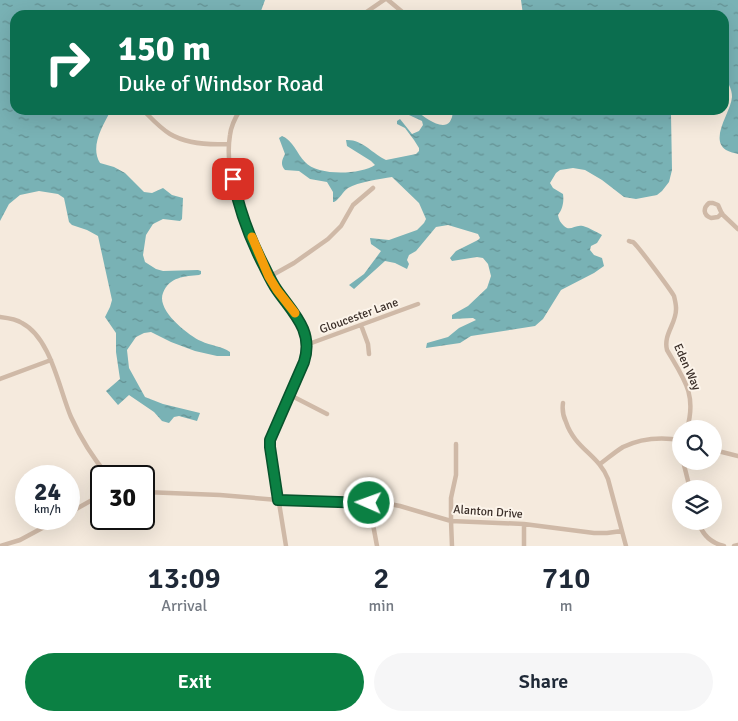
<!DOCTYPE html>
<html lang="en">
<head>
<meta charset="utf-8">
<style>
  body { margin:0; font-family:Signika,sans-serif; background:#f6f6f7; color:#1f2937; height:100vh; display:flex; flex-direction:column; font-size:19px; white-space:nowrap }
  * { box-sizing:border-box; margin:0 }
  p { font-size:16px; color:#747a83 }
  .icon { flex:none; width:28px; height:28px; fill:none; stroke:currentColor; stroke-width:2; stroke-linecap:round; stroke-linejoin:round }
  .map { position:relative; height:546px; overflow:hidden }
  .sheet { display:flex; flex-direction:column; background:#fff; flex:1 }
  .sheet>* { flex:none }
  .banner { position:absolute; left:10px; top:10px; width:719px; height:105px; border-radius:15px; box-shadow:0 5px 20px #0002; background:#0b6e4f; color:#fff; overflow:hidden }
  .fabs { position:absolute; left:672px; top:420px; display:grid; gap:10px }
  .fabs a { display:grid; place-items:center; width:50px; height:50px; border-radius:50%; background:#fff; box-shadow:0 5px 20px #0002; font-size:25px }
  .speed { position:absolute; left:15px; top:465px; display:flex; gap:10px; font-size:25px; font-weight:700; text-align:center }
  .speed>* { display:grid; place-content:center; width:65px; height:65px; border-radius:50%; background:#fff; box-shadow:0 5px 20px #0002; line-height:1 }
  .speed small { font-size:12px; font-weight:400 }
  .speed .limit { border:2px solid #111; border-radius:8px; background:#fff; color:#111 }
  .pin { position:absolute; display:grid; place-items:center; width:42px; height:42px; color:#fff; margin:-21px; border-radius:10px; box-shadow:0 2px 8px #0006 }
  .me { position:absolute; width:55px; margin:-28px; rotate:272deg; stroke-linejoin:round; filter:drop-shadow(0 0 4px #0008) }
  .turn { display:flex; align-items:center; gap:18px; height:105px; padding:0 25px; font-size:22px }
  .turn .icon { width:65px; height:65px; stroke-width:2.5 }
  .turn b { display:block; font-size:35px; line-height:42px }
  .eta { display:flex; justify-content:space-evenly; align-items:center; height:85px; text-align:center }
  .eta b { font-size:30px; font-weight:600; line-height:35px }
  .primary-button { display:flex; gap:10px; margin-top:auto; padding:10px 25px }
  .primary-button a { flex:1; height:58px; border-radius:30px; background:#0b8043; color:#fff; font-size:20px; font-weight:600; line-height:58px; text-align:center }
  .primary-button a+a { background:#f6f6f7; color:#1f2937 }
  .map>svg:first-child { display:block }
  .water { fill:url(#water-ripples) }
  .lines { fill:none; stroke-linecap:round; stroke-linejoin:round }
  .minor { stroke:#cfb9a7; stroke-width:4.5 }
  .route-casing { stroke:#07532c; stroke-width:12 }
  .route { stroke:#0b8043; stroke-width:9 }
  .slow { stroke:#f59e0b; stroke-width:9 }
  .labels { text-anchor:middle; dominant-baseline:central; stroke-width:4; stroke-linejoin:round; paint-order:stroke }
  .street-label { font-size:12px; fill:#3a2e28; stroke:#fcf4ea }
</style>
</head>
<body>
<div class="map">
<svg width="738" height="546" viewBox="0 0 738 546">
  <defs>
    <pattern id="water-ripples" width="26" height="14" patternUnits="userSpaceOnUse" patternTransform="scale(1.25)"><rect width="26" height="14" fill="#79b2b5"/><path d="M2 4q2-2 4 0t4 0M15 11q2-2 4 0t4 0" fill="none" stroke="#649193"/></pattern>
  </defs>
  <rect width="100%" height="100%" fill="#f5eadd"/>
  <path class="water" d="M0,0H265L261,11L257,15H15V110H109L110,112C102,127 90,147 100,163L114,167L125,173L144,192L152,193L163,188L172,195L183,198L182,219L180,221L163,219L153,224L146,235L143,255L145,262L156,269L163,271L198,270L201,271V274L199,275C185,276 169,277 163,293C156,310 188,335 201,341C211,346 222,346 230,352V356H217L195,351L171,342L151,332L144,333L136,337L127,350L129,368L145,397L163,404L200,413L197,421L179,416L174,417L169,423L162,421L154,412L129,395L118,405L106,391L120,379L116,352V333L105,317L110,307L112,300L98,236L87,230L72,225L69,222L64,198L58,194L39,191L20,195L9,204L0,221Z
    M521,0H738V154C735,153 729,152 726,150C709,139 731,112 732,97C732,93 731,89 729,85L724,83V15H523Z
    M412,110H416C427,120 452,138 453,110H670L671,114L672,170L669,182L662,191L657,195L636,199L624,197L602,180L585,170L573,168L560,170L556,173L550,183L553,188L563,194C564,201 563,209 558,215C559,220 560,222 564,226C570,232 575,224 583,226C590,228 596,232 602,235L597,243L591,246L590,250L594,255L602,258L604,266L594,273L561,290L543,319L535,326L471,336L460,343L426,348L427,343L448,337L459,328L476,320L473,318L452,319V315L468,306L487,288L491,276L488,264L483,258L477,257L452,261L450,258L456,251L478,240L480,238L478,234L448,225L436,227L416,251L409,255L407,260L409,264L407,269L395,263L385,261L354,289L349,285L364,274L381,251L371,244L370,238L389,240L417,230L424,223L426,219L419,203L392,177C380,179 358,182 348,188C342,192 340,199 334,202H333V192L327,182L310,179L299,171L285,170C280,164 282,160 285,154L279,138L282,136C293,140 297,154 305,162C317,176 360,175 375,165L371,161L347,146L346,140C362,139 373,154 386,160L416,154L419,151V148L414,140L405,128L397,124V121L400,119L412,134L419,131L423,125L422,121L409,115Z"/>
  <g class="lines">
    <path class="minor" d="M388,0L406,15
      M362,15L384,0
      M143,110C152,119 160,128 170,134C187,144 211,145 229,144
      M240,110C235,118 231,126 230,135C224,171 240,210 254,242C258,254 263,266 269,277C285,304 315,328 304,363L272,434L270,447L286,546
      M722,213L718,217L711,218C703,215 703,208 709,203H713L718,205L722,214L738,229
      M629,241C631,242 632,242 633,242C638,246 670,289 674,296C675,300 676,304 676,308C677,323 663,334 667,350C684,379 697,394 687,429
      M269,277L294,263L328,239L341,226L353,205L373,188
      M0,317C8,318 16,319 22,323C51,338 59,389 71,417C81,439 93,458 108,476
      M361,325L368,344L369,354
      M306,345L418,304
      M0,379L51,360
      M290,395L327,414
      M563,403C562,410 563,416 566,422C575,449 599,455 608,479L626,546
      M714,450L738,456
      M683,461L690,489
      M600,464C608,458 615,452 623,447C641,438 662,437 681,440
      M144,492L220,495L278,500L384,503L400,506L451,521L524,524L594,533H607L622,531
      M369,503L377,546
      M69,513L101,495
      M698,521C702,534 711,543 724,546
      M0,546L20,540L59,519
      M452,546L451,521V498L456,475V444
      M524,546V524
      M734,546L738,545"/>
  </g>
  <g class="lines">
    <g class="route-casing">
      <path id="route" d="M233,179C239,209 250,239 264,266C268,274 272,283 277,290C293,313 314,331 304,362L270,440V447L278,500L369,503"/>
    </g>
    <use href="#route" class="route"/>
    <path class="slow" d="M252,237L269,277L277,290L295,313"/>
  </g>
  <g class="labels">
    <g class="street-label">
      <text transform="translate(359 316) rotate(-20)">Gloucester Lane</text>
      <text transform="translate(687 367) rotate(66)">Eden Way</text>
      <text transform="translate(488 512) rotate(4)">Alanton Drive</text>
    </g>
  </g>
</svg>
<div class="fabs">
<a><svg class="icon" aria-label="search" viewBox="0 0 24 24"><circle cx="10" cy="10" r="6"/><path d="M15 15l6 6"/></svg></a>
<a><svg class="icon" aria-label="layers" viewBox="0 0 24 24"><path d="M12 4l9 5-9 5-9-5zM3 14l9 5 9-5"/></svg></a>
</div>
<div class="speed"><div>24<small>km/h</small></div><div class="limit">30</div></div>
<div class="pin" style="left:233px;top:179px;background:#d93025"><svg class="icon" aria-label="arrive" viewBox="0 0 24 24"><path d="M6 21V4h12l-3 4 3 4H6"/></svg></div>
<svg class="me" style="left:369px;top:503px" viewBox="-20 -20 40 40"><circle r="17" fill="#0b8043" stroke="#fff" stroke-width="3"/><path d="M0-11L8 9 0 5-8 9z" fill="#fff"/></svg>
<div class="banner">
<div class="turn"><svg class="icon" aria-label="right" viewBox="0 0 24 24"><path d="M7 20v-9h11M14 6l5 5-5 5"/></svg><div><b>150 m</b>Duke of Windsor Road</div></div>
</div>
</div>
<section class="sheet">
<div class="eta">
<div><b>13:09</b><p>Arrival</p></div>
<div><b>2</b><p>min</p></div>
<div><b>710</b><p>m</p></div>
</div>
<div class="primary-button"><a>Exit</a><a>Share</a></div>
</section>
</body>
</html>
